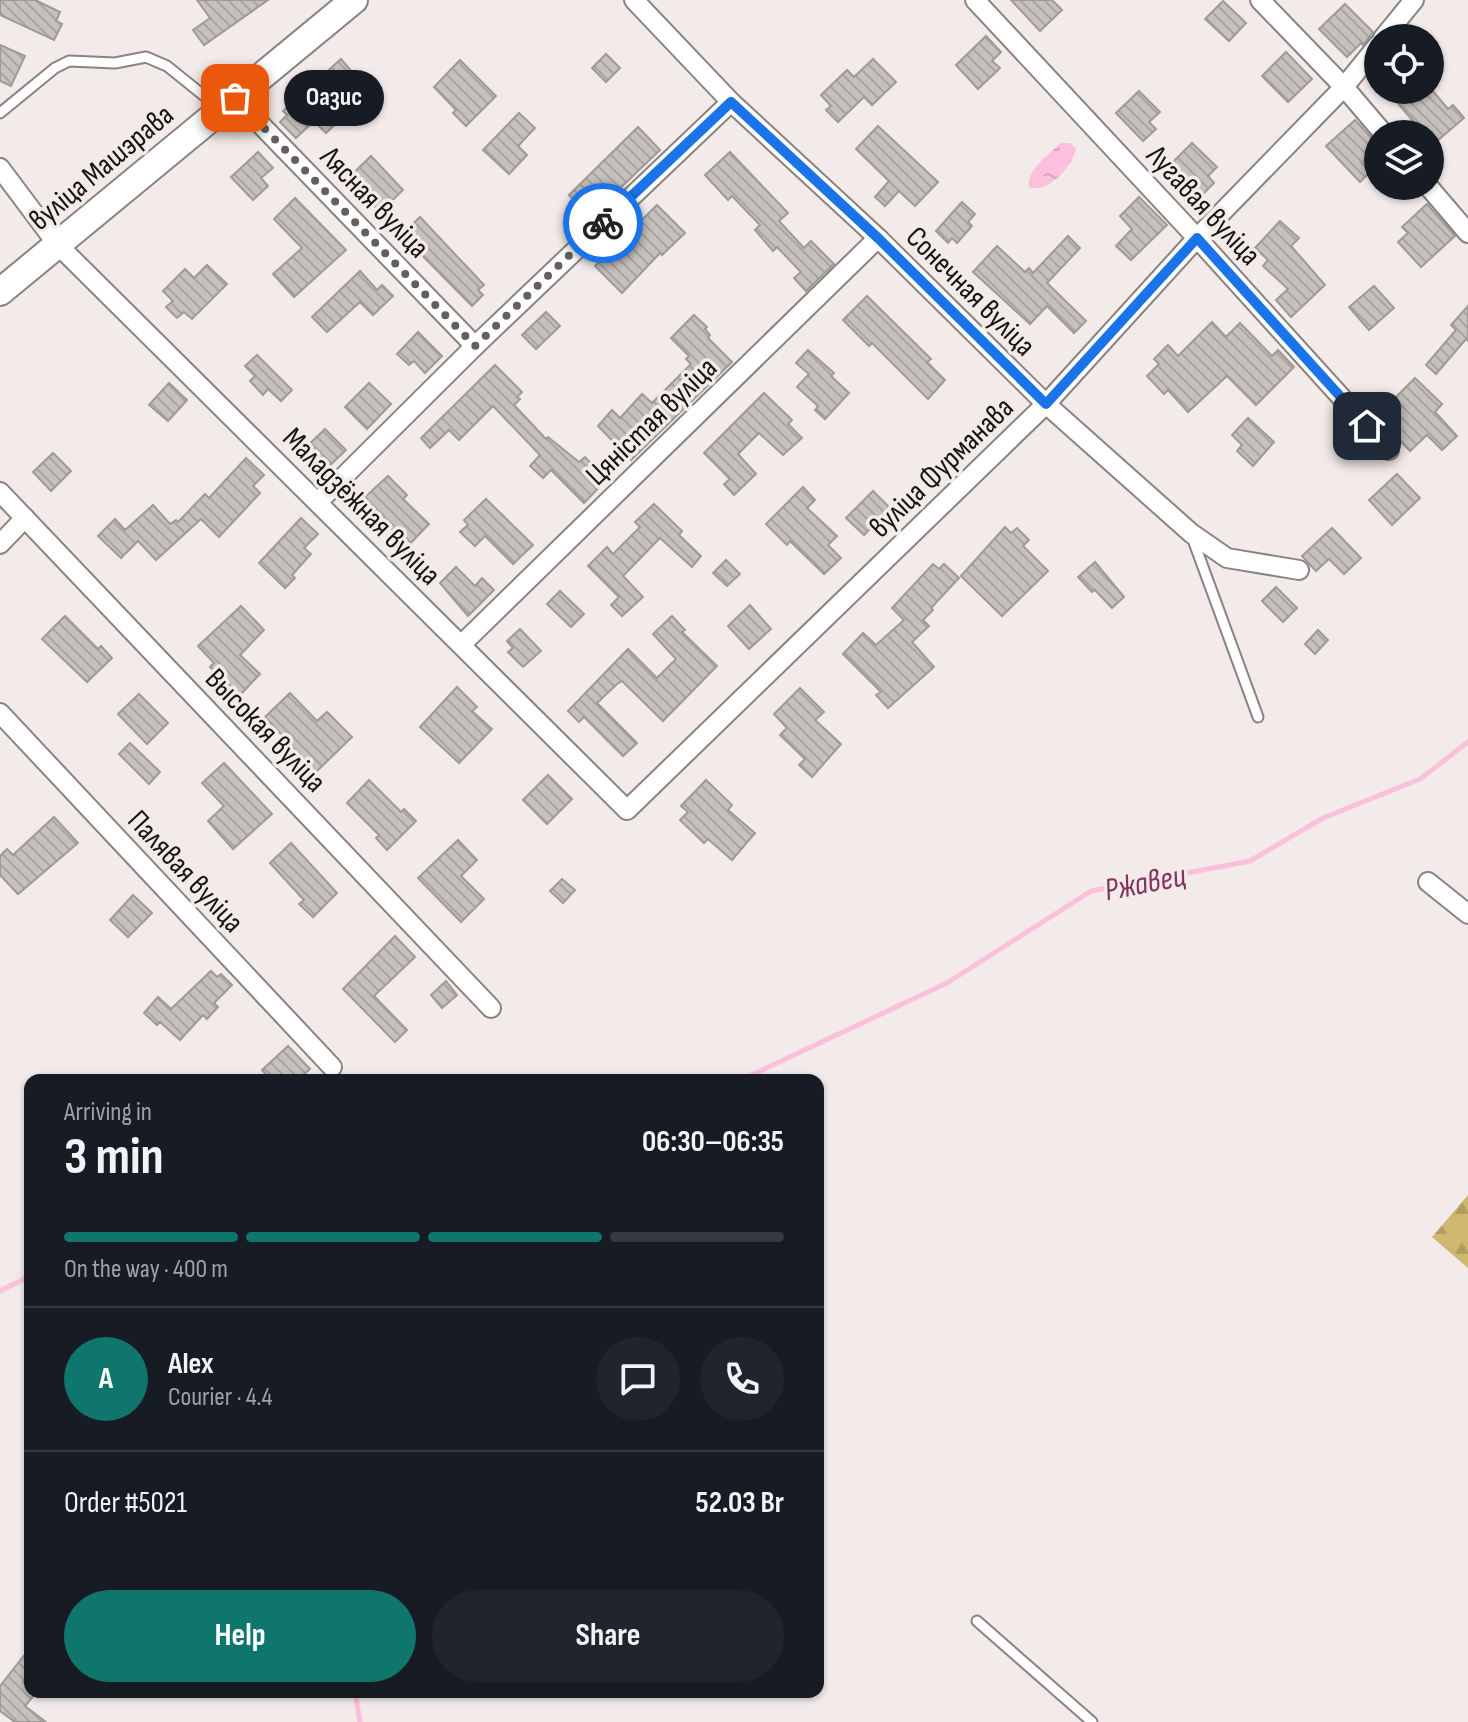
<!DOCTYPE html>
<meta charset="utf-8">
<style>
:root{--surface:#171b24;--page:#20242c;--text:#f1f3f6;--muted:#9ea1a6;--line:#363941;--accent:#0f766e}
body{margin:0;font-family:"Sofia Sans Condensed",sans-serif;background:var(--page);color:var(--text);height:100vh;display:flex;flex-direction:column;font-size:30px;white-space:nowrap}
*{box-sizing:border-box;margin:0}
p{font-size:26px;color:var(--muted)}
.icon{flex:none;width:44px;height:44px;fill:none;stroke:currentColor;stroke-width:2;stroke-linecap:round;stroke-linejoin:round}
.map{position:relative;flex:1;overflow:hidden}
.sheet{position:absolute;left:24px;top:1074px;width:800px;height:624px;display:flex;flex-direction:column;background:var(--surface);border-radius:16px;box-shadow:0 2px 6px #0004}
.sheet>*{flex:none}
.tools{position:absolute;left:1364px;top:24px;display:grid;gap:16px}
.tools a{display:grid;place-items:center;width:80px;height:80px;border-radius:50%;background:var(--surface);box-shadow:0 2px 6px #0004;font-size:40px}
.pin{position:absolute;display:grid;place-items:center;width:68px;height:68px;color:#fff;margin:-34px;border-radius:16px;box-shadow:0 4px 12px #0006}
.courier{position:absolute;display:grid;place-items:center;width:80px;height:80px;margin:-40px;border:6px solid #1a73e8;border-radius:50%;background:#fff;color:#222;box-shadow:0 2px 10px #0007}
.bubble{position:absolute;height:56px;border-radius:28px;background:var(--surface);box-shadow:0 2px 6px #0004;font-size:26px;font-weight:700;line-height:56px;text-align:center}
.summary em{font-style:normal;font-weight:700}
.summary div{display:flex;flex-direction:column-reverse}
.summary{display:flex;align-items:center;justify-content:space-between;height:136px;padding:0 40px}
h1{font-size:52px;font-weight:700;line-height:60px}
.bar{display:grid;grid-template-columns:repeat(4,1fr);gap:12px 8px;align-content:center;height:96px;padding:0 40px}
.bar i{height:10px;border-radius:6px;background:var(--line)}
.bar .current{background:var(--accent)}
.bar p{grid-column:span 4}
.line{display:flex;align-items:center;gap:20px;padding:0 40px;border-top:2px solid var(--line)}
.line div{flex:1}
.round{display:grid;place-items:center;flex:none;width:84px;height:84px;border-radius:42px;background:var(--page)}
.button{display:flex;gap:16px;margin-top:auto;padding:16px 40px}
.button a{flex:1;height:92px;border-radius:48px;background:var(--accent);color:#fff;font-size:32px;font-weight:700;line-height:92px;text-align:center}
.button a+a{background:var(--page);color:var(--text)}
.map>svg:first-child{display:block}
.forest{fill:url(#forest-firs)}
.water{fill:url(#water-ripples)}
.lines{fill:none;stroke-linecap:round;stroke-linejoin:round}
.stream{stroke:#fcc0dc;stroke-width:5}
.building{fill:url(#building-back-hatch);stroke:#9e9a95;stroke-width:2}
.service-casing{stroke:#8a8381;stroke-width:13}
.minor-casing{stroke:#8a8381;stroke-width:22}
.secondary-casing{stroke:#8a8381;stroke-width:30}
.service{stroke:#fff;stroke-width:9}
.minor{stroke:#fff;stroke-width:18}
.secondary{stroke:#fff;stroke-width:26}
.done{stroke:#635f5e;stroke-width:8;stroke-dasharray:0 14.4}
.route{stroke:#1a73e8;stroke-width:10}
.labels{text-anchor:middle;stroke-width:7;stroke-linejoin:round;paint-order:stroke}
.street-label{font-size:30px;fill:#161413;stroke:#f2ebe9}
.water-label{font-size:32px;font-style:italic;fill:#863260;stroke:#f2ebe9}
</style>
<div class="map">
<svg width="1468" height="1722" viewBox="0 0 1468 1722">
<defs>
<pattern id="forest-firs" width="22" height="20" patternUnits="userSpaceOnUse" patternTransform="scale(2)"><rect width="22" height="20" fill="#ceb86f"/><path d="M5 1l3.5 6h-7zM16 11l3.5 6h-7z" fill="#b09d5f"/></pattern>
<pattern id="water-ripples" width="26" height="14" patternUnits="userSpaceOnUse" patternTransform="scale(2)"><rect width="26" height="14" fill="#fcc0dc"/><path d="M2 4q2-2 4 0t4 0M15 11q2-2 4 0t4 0" fill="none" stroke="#d7a4bc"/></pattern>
<pattern id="building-back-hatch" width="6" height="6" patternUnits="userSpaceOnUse" patternTransform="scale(2)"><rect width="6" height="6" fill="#c6c1bd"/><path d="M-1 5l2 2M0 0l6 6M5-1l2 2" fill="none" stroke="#a9a5a2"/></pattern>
</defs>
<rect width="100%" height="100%" fill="#f2ebe9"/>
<polygon class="forest" points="1468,1195 1468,1268 1432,1237"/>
<path class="water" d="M1061 143H1070L1076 148C1074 165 1047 195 1029 187 1026 170 1049 154 1061 143Z"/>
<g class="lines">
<g class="stream">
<polyline points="741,1080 947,983 1091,891 1250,861 1323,818 1420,779 1468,742"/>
<polyline points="0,1291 30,1276"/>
<polyline points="355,1692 360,1722"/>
</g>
</g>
<g class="building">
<polygon points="0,0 35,0 60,12 56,21 62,24 54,40 0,15"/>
<polygon points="197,0 268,0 204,45 193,30 210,18"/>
<polygon points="1011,0 1052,0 1062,10 1040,31"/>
<polygon points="1223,1 1246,23 1229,41 1205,19"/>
<polygon points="1345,4 1373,32 1363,45 1361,43 1347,57 1319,29"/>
<polygon points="986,36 1001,52 992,61 1000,68 978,89 956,65"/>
<polygon points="0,45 25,56 11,86 0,81"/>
<polygon points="1286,52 1312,79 1288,102 1262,76"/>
<polygon points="606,54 620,68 606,82 592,68"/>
<polygon points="341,59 369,92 326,133 314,121 296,138 280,122 287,115 283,111"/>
<polygon points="873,59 896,82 872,105 864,97 838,122 826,110 831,106 821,95 847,70 854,77"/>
<polygon points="460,60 496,96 466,126 453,113 456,110 434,87"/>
<polygon points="1405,90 1432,90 1448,109 1453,105 1464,118 1430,147 1430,134 1424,134 1394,99"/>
<polygon points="1139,91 1160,112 1149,122 1156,129 1143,141 1116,113"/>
<polygon points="519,113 535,128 518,146 527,155 509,174 483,150"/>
<polygon points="1355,120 1378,145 1378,148 1362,163 1370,172 1360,182 1326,146"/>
<polygon points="878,126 938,182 915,206 899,191 885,206 875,197 889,181 856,149"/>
<polygon points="638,127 660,150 590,217 569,195"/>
<polygon points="1192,143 1217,167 1208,176 1214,183 1198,199 1166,169"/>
<polygon points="258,152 273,168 261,178 268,186 253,200 231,177"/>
<polygon points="730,152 788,213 779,221 804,248 811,241 834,264 806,291 794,278 801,272 777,247 773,251 755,230 760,225 732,196 728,200 705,175"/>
<polygon points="371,156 403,190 380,212 347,179"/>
<polygon points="1139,197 1167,225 1131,260 1116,246 1132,229 1120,216"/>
<polygon points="295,198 346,250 294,297 273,274 302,248 274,219"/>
<polygon points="962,202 975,214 968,222 972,226 957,243 952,238 948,243 936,231"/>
<polygon points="1427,204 1455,236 1421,267 1398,242 1408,233 1402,227"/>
<polygon points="657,205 685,233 662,255 660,253 622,293 595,266"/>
<polygon points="420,217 484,285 478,290 483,295 472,306 402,235"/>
<polygon points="1280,221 1299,238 1291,246 1325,285 1291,317 1276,300 1288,289 1263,266 1268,260 1255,248"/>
<polygon points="1068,236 1080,248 1047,283 1086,321 1074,333 1047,306 1030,324 973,272 997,246 1025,272 1029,268 1033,273"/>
<polygon points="207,265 227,284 192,319 184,312 177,318 166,307 173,301 163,291 185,269 194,278"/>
<polygon points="360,271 377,290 382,285 393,296 373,315 360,302 327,332 312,317"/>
<polygon points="1374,286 1394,308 1369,330 1349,307"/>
<polygon points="867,296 931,359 927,362 945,380 928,399 872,343 869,346 843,320"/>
<polygon points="1468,306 1468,341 1466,339 1436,374 1426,365 1456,330 1451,325"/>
<polygon points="546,312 560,326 536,349 522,335"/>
<polygon points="694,315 707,327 705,329 710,335 708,338 732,362 631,460 598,426 612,410 620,418 642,394 652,403 691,364 686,359 689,356 671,338"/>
<polygon points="1212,322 1226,337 1240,323 1272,356 1278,350 1294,367 1256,405 1227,376 1188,412 1168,390 1164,394 1147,376 1159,364 1154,359 1168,345 1178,356"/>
<polygon points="418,332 442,356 425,373 414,361 409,365 397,354"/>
<polygon points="808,350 834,373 831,376 849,393 825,419 815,410 818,406 797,387 809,374 796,363"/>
<polygon points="257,355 292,390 281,401 268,389 263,395 250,381 255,376 245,366"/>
<polygon points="495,365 522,392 517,397 520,399 514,405 546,439 548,437 579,462 585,457 607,479 584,503 551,470 543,478 530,466 540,455 493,406 459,440 449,430 430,448 421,438"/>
<polygon points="1415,378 1442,404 1435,412 1457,436 1442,450 1427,435 1410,451 1383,424 1402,406 1395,398"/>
<polygon points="169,383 187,400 168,421 149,405"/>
<polygon points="369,383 391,404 367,429 345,407"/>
<polygon points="764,393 792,420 788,424 802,438 783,455 759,433 738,454 756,474 734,495 724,484 730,479 704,453"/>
<polygon points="1248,418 1274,442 1253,466 1237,451 1242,445 1232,435"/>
<polygon points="325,429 346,450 323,472 302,451"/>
<polygon points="53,453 71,471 51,491 33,472"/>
<polygon points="246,458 264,475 253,486 260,493 219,537 201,519 156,560 138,541 121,558 98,536 115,519 125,530 153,505 170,524 176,520 178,522 205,494 209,498"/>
<polygon points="1397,474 1420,498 1392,525 1369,500"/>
<polygon points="388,476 407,495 403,499 429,524 403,551 389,538 395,532 363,499"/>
<polygon points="803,487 815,500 807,508 837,536 828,545 841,558 824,574 790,541 787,545 766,524"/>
<polygon points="873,491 890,508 864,535 846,518"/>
<polygon points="486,499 533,545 513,564 485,536 475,546 460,532 468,525 464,520"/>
<polygon points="654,504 682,531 679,535 701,556 692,567 660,538 623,576 643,597 622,616 611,605 619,597 588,566 607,547 613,554 640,527 635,522"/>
<polygon points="301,518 318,534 304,548 311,554 292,575 295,578 285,588 259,563"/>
<polygon points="1005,527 1011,533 1017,528 1029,540 1023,546 1048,571 1002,616 961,576"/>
<polygon points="1332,528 1361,558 1344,574 1329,559 1316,571 1302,556"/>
<polygon points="726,560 740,574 727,586 713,573"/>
<polygon points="1095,562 1124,597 1112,608 1095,590 1092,592 1078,577"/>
<polygon points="933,564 939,569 944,564 959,578 931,608 933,610 923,620 929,626 912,642 934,667 888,708 876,695 881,692 843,654 863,633 876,645 904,620 892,608"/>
<polygon points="456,567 475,586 482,578 494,590 468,616 440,583"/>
<polygon points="1276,587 1297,608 1283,622 1262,601"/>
<polygon points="560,591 584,614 571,627 547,604"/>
<polygon points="750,605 771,629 749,649 728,626"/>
<polygon points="241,606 264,630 240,655 260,674 240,695 210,667 214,663 198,646"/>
<polygon points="65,616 98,649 101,646 112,658 87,682 42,639"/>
<polygon points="672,616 685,630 682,632 717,666 663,721 622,681 617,684 597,703 637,743 623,756 584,717 579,722 568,711 628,649 657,678 676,659 653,634"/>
<polygon points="520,629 541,651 523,667 508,652 513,648 507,641"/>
<polygon points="1318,630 1328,640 1315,654 1305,644"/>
<polygon points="457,687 477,707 472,711 492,729 459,763 420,727"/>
<polygon points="800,688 824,712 815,720 841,744 812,777 799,765 805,759 780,735 787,728 774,714"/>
<polygon points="290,693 317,721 327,712 352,737 316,772 265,717"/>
<polygon points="139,694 168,723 147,744 118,714"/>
<polygon points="130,743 160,772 149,784 119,754"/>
<polygon points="224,763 272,814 233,849 208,821 224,806 202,783"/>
<polygon points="548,775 572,799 547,824 523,800"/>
<polygon points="369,780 401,812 404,809 416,821 387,850 376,838 379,835 347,803"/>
<polygon points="706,780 732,805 728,810 755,833 732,860 708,839 704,843 680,820 688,812 681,806"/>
<polygon points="54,817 78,843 18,894 0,875 0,856 7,849 13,855"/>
<polygon points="458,840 477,860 461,876 484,899 461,922 418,878"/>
<polygon points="291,843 337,893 313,917 299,904 304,900 270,863"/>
<polygon points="562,879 575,890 563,903 550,891"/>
<polygon points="133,895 152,913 128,937 110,920"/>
<polygon points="395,936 415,957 374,996 407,1030 395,1042 343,989"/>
<polygon points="211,971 217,977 221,974 232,985 214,1003 218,1007 207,1019 203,1015 180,1040 160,1022 157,1025 144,1013 158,997 171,1009"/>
<polygon points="446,981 457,995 442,1008 431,995"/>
<polygon points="288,1046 310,1069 298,1080 271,1080 262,1070"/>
<polygon points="30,1648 30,1673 23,1682 30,1688 30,1692 36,1693 25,1706 46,1722 15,1722 0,1711 0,1686"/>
</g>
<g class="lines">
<defs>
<g id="service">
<polyline points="0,113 55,68 69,61 115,63 146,57 167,66 218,107"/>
<polyline points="1192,537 1258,717"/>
<polyline points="977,1621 1092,1722"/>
</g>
<g id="minor">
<polyline points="634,0 731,102 878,238 1046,404 1191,533 1227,558 1299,570"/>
<polyline points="975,0 1197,238 1389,450"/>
<polyline points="1260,0 1344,87 1384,134"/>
<polyline points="1383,38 1414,0"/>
<polyline points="235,98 475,346"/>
<polyline points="0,168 57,244 627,810 1046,404 1197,238 1344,87 1378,45"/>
<polyline points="1428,186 1468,233"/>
<polyline points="0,492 491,1008"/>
<polyline points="318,502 475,346 731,102"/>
<polyline points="0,544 25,518"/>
<polyline points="462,644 878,238"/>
<polyline points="0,713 332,1067"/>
<polyline points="1428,882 1468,914"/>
</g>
<polyline id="secondary" points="0,292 354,0"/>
</defs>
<use href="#service" class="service-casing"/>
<use href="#minor" class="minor-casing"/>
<use href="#secondary" class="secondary-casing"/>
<use href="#service" class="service"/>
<use href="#minor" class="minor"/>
<use href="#secondary" class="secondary"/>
</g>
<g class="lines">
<polyline class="done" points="235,98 475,346 603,223"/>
<polyline class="route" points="603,223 731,102 878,238 1046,404 1197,238 1367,426"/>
</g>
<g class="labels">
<g class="street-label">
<text transform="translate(101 167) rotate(-40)" y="10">вуліца Машэрава</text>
<text transform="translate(375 202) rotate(46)" y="10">Лясная вуліца</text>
<text transform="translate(1204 205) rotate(47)" y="10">Лугавая вуліца</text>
<text transform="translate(971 291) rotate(45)" y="10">Сонечная вуліца</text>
<text transform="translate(651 421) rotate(-44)" y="10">Цяністая вуліца</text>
<text transform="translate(941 467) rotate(-44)" y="10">вуліца Фурманава</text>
<text transform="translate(362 506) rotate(45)" y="10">Маладзёжная вуліца</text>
<text transform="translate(266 730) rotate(46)" y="10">Высокая вуліца</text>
<text transform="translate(186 871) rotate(47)" y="10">Палявая вуліца</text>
</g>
<g class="water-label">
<text transform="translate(1145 882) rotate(-11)" y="11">Ржавец</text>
</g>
</g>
</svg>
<div class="tools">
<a><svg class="icon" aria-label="locate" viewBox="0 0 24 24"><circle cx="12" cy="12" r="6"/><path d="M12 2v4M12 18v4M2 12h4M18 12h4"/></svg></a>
<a><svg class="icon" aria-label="layers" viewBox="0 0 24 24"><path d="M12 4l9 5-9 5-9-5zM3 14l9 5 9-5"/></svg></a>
</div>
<div class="pin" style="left:235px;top:98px;background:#ea580c"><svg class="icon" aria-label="bag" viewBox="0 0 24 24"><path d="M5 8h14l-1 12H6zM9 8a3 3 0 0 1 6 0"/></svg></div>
<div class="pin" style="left:1367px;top:426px;background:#1f2937"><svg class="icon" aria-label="home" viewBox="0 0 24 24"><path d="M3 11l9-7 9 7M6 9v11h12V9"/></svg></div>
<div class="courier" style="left:603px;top:223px"><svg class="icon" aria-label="bike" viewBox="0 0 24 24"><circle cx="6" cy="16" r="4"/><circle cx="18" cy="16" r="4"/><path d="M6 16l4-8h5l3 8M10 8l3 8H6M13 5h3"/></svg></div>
<div class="bubble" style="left:284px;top:70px;width:100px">Оазис</div>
<section class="sheet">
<div class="summary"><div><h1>3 min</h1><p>Arriving in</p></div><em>06:30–06:35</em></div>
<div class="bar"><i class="current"></i><i class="current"></i><i class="current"></i><i></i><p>On the way · 400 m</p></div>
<div class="line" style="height:144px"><b class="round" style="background:var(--accent);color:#fff">A</b><div><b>Alex</b><p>Courier · 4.4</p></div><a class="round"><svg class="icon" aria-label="chat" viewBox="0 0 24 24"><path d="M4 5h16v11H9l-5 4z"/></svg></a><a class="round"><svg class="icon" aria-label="phone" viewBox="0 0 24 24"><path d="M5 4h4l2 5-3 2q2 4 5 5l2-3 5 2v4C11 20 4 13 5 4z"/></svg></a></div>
<div class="line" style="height:104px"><div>Order #5021</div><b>52.03 Br</b></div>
<div class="button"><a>Help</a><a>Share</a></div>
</section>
</div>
